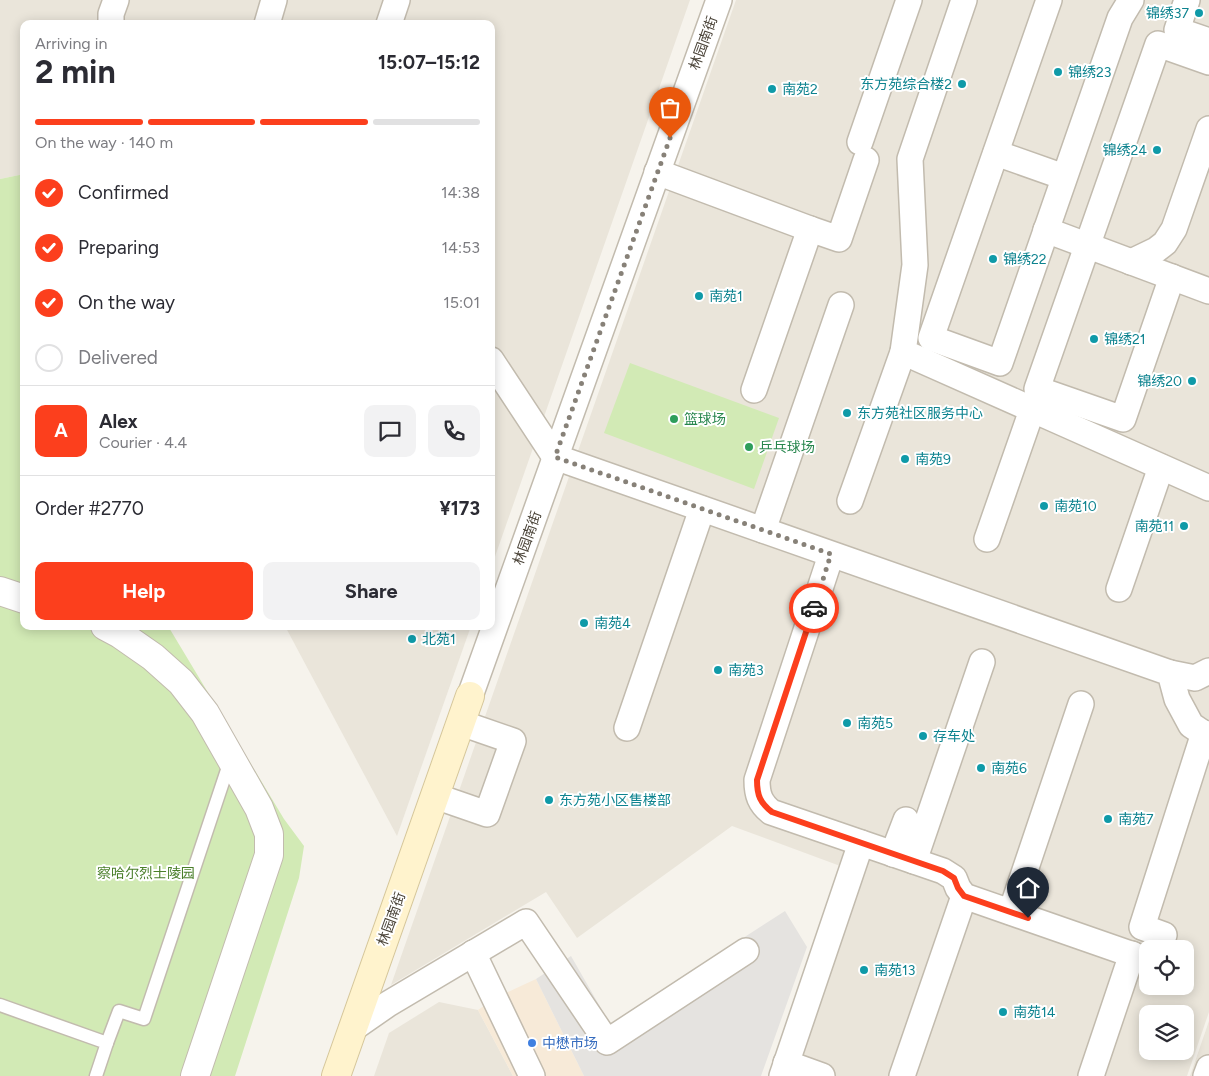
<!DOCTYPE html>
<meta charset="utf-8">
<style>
:root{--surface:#fff;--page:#f2f2f3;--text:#2b2b33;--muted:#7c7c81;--line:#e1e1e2;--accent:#fc3f1d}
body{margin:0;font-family:Figtree,"Noto Sans SC",sans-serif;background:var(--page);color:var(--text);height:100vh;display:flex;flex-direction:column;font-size:19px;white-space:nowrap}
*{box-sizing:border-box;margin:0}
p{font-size:16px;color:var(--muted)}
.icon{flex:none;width:28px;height:28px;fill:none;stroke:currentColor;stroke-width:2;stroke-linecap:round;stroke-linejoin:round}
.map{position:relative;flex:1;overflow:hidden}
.details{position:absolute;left:20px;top:20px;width:475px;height:610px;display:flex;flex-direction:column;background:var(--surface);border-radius:10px;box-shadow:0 2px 12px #0003}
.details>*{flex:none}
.buttons{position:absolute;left:1139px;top:940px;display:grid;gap:10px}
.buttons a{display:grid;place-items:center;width:55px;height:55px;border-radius:10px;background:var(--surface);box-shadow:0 2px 12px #0003;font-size:25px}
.pin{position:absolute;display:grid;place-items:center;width:42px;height:42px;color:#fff;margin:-51px -21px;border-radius:50% 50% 50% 0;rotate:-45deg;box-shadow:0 0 5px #0007}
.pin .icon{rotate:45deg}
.courier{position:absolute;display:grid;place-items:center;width:50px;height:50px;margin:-25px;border:4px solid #fc3f1d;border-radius:50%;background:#fff;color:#222;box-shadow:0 1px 6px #0007}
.headline em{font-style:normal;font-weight:700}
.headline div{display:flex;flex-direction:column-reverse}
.headline{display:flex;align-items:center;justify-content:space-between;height:85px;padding:0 15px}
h1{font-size:32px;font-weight:700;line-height:38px}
.bar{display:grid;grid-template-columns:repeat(4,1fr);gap:8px 5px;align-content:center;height:60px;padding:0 15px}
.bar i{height:6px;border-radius:4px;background:var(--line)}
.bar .current{background:var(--accent)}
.bar p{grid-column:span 4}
.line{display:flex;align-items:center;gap:12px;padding:0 15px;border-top:1px solid var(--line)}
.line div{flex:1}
.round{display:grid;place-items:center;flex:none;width:52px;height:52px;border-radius:10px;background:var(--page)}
ol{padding:0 15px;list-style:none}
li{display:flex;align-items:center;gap:15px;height:55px}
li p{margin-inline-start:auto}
li .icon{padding:5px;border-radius:50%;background:var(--accent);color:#fff;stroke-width:4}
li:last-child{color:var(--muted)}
li i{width:28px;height:28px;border:2px solid var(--line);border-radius:50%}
.action{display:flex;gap:10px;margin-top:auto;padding:10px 15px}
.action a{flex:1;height:58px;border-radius:10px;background:var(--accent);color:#fff;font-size:20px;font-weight:700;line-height:58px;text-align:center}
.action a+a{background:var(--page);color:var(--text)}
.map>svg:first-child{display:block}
.residential{fill:#eae5da;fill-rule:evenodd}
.commercial{fill:#f7ead8}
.green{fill:#d2eab5}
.parking{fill:#e5e3e0}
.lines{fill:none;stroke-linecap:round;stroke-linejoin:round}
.service-casing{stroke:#c2bbae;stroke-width:15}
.minor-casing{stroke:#c2bbae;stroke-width:28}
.tertiary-casing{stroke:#c2bbae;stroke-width:30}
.secondary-casing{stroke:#d6c79b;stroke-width:30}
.service{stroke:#fff;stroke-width:12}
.minor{stroke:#fff;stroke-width:25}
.tertiary{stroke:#fff;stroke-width:28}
.secondary{stroke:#fff3cd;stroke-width:28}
.done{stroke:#878178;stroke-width:5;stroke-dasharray:0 9}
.route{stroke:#fc3f1d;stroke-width:6}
.culture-dot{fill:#0f9aa8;stroke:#fff;stroke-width:2}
.leisure-dot{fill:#2e9e5b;stroke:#fff;stroke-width:2}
.shop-dot{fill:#3f7fe0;stroke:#fff;stroke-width:2}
.labels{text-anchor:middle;stroke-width:4;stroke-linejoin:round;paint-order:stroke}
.culture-label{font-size:14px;fill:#0d838f;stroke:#fff;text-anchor:start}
.street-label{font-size:14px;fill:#4b4439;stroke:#fff}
.leisure-label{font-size:14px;fill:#27864d;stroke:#fff;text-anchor:start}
.park-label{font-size:14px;fill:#4a7f2a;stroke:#fff}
.shop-label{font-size:14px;fill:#366cbe;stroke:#fff;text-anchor:start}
</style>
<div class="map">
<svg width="1209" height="1076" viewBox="0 0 1209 1076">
<rect width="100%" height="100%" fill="#f6f3ec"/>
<g class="residential">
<polygon points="0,0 690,0 491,568 491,24 24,24 24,174 0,179"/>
<path d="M736 0H1209V1012L1187 1076H770L843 867 732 826 577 938 546 892 391 985ZM1148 949H1185V986H1148ZM1148 1014H1185V1051H1148Z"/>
<polygon points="285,626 471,626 397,836"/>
<polygon points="439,1002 478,1010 513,1076 374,1076 389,1033"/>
<polygon points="1209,1021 1209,1076 1190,1076"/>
</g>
<polygon class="commercial" points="536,979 584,1076 513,1076 478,1010 495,998"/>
<g class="green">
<polygon points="24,174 24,626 168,626 284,819 304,846 299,878 235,1076 0,1076 0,179"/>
<polygon points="630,363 779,418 754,489 604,433"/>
</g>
<polygon class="parking" points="785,911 807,947 761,1076 584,1076 536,979 571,956 610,1024"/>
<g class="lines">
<defs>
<g id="service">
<polyline points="0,1005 107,1043 96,1076"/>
<polyline points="107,1043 119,1011 144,1019 230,761"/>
</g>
<g id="minor">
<polyline points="964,0 910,159 915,265 903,352 1209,488"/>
<polyline points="1049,0 931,338 1000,363 1120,18 1131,0"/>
<polyline points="1187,0 1177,30 1209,41"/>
<polyline points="111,24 111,14 116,0"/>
<polyline points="267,24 274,0"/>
<polyline points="389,24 397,0"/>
<polyline points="860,142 909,0"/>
<polyline points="996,153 1064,177"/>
<polyline points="657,172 810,229 754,390"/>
<polyline points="810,229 839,239 866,160"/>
<polyline points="1046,230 1209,291"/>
<polyline points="1131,262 1156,250 1165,243 1174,229 1209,129"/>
<polyline points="1172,277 1123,419 1037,389 1158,44 1209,62"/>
<polyline points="491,360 555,457 1170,673 1177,699 1191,725 1209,737"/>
<polyline points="850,501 903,352"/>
<polyline points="763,530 841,305"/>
<polyline points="987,539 1032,410"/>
<path d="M831 555 757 780C757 795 760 803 771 812L943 871 954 878 958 888 964 896 1142 958"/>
<polyline points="1119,589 1161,467"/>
<polyline points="1170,673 1195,678 1209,671"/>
<polyline points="470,696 719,0"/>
<polyline points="627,728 702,509"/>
<polyline points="435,796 487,814 513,741 461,723"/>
<polyline points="893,854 906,820"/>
<polyline points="914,861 982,662"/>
<polyline points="1011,912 1081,704"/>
<polyline points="1164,935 1142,927 1204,733"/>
<polyline points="473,953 532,1076"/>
<polyline points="352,1029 388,1004 526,922 607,1042 746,951"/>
<polyline points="786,1063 822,1076"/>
<polyline points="782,1076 861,843"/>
<polyline points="902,1076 964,896"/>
<polyline points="1091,1076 1132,954"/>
<polyline points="1206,1076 1209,1068"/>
</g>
<g id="tertiary">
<polyline points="0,591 24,599"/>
<polyline points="105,626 120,634 153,657 181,682 205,713 259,808 269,834 269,855 195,1076"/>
</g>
<polyline id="secondary" points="336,1076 470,696"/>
</defs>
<use href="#service" class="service-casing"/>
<use href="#minor" class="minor-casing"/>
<use href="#tertiary" class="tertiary-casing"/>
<use href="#secondary" class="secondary-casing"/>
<use href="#service" class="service"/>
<use href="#minor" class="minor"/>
<use href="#tertiary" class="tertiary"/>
<use href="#secondary" class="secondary"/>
</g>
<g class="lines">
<polyline class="done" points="670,138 555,457 831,554 814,608"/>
<path class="route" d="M814 608 757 780C757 795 760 803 772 812L943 871 954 878 958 888 964 896 1028 918"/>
</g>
<g class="culture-dot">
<circle cx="1199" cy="13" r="5"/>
<circle cx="1058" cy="72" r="5"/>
<circle cx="962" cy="84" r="5"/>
<circle cx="772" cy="89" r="5"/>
<circle cx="1157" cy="150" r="5"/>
<circle cx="993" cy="259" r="5"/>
<circle cx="699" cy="296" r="5"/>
<circle cx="1094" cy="339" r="5"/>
<circle cx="1192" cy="381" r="5"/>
<circle cx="847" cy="413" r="5"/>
<circle cx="905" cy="459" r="5"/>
<circle cx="1044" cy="506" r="5"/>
<circle cx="1184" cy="526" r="5"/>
<circle cx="584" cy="623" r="5"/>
<circle cx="412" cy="639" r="5"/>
<circle cx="718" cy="670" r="5"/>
<circle cx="847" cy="723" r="5"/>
<circle cx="923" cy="736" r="5"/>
<circle cx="981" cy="768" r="5"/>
<circle cx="549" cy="800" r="5"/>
<circle cx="1108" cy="819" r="5"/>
<circle cx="864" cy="970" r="5"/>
<circle cx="1003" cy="1012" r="5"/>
</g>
<g class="leisure-dot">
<circle cx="674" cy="419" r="5"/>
<circle cx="749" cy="447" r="5"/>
</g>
<circle class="shop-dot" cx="532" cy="1043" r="5"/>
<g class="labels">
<g class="culture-label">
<text x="1189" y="18" text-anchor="end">锦绣37</text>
<text x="1068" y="77">锦绣23</text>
<text x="952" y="89" text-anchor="end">东方苑综合楼2</text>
<text x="782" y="94">南苑2</text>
<text x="1147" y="155" text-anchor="end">锦绣24</text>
<text x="1003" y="264">锦绣22</text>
<text x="709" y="301">南苑1</text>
<text x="1104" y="344">锦绣21</text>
<text x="1182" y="386" text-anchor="end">锦绣20</text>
<text x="857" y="418">东方苑社区服务中心</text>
<text x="915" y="464">南苑9</text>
<text x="1054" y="511">南苑10</text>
<text x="1174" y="531" text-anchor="end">南苑11</text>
<text x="594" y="628">南苑4</text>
<text x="422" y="644">北苑1</text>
<text x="728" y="675">南苑3</text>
<text x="857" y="728">南苑5</text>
<text x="933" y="741">存车处</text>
<text x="991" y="773">南苑6</text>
<text x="559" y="805">东方苑小区售楼部</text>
<text x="1118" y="824">南苑7</text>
<text x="874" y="975">南苑13</text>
<text x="1013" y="1017">南苑14</text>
</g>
<g class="street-label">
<text transform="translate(703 43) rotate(-70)" y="5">林园南街</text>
<text transform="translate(527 538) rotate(-70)" y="5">林园南街</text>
<text transform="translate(391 919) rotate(-70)" y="5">林园南街</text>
</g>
<g class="leisure-label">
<text x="684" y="424">篮球场</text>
<text x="759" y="452">乒乓球场</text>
</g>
<g class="park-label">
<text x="146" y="878">察哈尔烈士陵园</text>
</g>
<g class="shop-label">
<text x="542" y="1048">中懋市场</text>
</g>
</g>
</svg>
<div class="buttons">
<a><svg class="icon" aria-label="locate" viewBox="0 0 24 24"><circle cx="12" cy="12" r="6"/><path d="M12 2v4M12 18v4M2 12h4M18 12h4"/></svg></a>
<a><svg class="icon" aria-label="layers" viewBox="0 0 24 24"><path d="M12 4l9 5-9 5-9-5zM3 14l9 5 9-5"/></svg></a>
</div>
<div class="pin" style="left:670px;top:138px;background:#ea580c"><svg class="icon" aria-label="bag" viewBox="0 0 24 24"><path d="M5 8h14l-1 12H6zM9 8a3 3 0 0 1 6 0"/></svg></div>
<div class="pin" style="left:1028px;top:918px;background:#1f2937"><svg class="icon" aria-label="home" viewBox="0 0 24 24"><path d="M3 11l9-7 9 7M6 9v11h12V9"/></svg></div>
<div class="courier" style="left:814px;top:608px"><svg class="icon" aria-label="car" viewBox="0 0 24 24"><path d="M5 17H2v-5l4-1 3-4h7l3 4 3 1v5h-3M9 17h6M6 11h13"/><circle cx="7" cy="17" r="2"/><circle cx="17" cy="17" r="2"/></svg></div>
<section class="details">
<div class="headline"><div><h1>2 min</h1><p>Arriving in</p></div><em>15:07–15:12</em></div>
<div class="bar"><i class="current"></i><i class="current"></i><i class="current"></i><i></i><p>On the way · 140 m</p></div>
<ol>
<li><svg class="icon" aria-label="check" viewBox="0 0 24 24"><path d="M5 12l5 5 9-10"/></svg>Confirmed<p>14:38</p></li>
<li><svg class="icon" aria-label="check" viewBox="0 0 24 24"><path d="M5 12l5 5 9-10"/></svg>Preparing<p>14:53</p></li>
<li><svg class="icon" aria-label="check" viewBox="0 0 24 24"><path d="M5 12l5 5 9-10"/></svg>On the way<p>15:01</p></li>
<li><i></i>Delivered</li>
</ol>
<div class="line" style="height:90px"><b class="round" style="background:var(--accent);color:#fff">A</b><div><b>Alex</b><p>Courier · 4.4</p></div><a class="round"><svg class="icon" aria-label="chat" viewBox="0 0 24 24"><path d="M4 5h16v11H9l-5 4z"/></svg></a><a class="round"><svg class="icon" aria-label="phone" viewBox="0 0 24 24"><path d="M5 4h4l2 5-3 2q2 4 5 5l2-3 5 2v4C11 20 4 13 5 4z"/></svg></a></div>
<div class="line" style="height:65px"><div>Order #2770</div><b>¥173</b></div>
<div class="action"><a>Help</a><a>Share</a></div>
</section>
</div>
